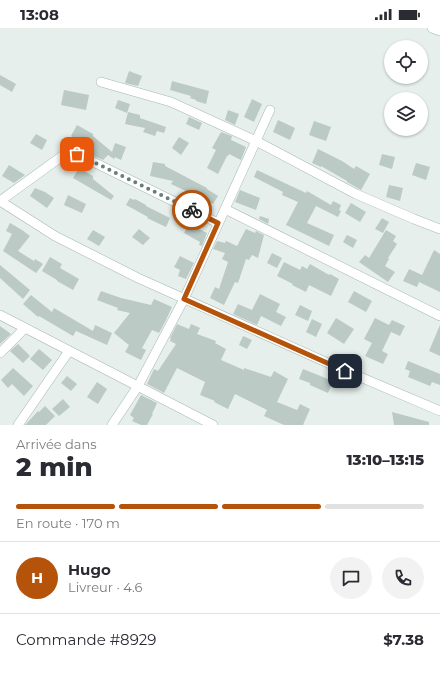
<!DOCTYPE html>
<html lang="fr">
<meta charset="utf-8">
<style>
:root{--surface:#fff;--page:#f2f2f3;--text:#2b2b33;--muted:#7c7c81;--line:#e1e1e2;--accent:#b45309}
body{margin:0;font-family:Montserrat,sans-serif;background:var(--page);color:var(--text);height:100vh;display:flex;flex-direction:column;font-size:15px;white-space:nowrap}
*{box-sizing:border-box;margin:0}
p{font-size:13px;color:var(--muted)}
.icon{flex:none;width:22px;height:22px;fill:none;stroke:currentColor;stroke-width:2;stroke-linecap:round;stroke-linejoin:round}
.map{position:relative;height:397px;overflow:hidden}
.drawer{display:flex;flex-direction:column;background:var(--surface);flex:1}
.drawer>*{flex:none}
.controls{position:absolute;left:384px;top:12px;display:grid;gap:8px}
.controls a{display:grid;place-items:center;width:44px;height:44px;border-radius:50%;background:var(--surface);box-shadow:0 1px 3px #0004;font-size:20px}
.pin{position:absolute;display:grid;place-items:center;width:34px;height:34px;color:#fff;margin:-17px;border-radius:8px;box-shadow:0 2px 6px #0006}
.courier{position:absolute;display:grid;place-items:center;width:40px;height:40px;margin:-20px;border:3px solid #b45309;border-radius:50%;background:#fff;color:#222;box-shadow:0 1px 5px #0007}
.summary em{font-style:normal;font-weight:800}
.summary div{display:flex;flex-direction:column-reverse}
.summary{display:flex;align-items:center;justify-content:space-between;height:68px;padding:0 16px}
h1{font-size:26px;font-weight:800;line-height:30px}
.bar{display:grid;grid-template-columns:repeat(4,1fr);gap:6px 4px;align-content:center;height:48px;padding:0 16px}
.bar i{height:5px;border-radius:3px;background:var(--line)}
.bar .on{background:var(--accent)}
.bar p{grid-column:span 4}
.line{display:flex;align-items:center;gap:10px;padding:0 16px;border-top:1px solid var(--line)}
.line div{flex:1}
.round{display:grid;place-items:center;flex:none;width:42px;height:42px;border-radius:21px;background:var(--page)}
.status{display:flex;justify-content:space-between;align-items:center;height:28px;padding:0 20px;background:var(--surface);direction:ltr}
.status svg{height:11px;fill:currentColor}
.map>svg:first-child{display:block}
.building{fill:#bbcac4}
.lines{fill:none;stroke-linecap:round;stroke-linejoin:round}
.street-casing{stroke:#a8b8b2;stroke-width:10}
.street{stroke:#fff;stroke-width:9}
.done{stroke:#687f78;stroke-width:4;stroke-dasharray:0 7.2}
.route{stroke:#b45309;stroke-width:5}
</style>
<div class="status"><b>13:08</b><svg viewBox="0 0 49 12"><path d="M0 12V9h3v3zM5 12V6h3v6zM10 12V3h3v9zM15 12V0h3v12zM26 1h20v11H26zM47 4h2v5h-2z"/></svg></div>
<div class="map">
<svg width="440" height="397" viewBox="0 0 440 397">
<rect width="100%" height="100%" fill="#e6efeb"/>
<g class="building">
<polygon points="129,43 142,48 138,58 125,55"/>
<polygon points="0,47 16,56 12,64 0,57"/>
<polygon points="172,53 209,63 206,76 196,73 196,72 190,70 191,68 170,62"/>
<polygon points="64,62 89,67 86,82 61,77"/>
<polygon points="252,71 262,76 254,94 244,89"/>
<polygon points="118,72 130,76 127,85 115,80"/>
<polygon points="228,82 239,86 235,97 225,92"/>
<polygon points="128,84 140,87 140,90 166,99 164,105 157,103 155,108 143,104 145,100 125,96"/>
<polygon points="189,89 202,95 199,102 186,96"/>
<polygon points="278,92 295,100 290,112 273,104"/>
<polygon points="314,93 331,99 326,113 309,107"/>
<polygon points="77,97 93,106 93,108 112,124 115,115 126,119 121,132 115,129 114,131 108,127 103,132 90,126 94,120 71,108"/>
<polygon points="221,104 232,108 231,112 246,119 241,132 229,126 228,128 227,128 218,146 207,140 216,122 212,120"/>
<polygon points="36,106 47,112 42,122 30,115"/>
<polygon points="179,109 189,115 181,127 172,120"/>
<polygon points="318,121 342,133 354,141 356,138 370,146 361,162 347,154 347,153 321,138 321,139 312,135"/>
<polygon points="382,126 395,129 392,141 379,137"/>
<polygon points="153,134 165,136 165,138 207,160 207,161 218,168 213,176 188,163 188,164 171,156 173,153 150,148"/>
<polygon points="416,135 430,139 426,152 412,147"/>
<polygon points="9,137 25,147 14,155 2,148"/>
<polygon points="79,140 93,148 93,151 114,168 111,172 73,150"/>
<polygon points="257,142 306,165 307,163 331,177 333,173 341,177 339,182 341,183 338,189 316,178 307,195 334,207 329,218 286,197 298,174 282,167 283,164 254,149"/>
<polygon points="389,157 403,160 400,173 386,169"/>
<polygon points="35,160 45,164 54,170 47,180 30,168"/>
<polygon points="240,162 260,170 256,182 235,174"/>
<polygon points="68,167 86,176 82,185 64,177"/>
<polygon points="130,170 134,172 135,171 146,177 146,178 170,190 166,199 147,190 148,189 126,177"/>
<polygon points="351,175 366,184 360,194 345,185"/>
<polygon points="260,188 269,191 268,196 259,191"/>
<polygon points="382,190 389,194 383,205 375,201"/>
<polygon points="10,195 22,202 30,208 18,223 34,233 35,231 43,236 36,245 3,223 12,206 6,203"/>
<polygon points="189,196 207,205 202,218 199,217 200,214 184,205"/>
<polygon points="139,201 150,210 143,217 132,209"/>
<polygon points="246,201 255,205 256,203 264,207 258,230 252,227 249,232 246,231 238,255 235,254 224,277 210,270 215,259 219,261 228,234 222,231 225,225 213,221 217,213 225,215 226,213 237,218"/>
<polygon points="93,202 105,209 99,218 87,211"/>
<polygon points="386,202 396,208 393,213 397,216 388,230 389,231 385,238 395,244 388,254 359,234 365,227 369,230"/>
<polygon points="347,207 357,212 353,220 343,214"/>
<polygon points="434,222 440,226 440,264 419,254 417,259 403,253 409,241 422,247"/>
<polygon points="272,225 282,230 277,240 267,235"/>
<polygon points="180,228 194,235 186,251 178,248 180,242 174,239"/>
<polygon points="50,229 62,236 60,240 79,251 73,262 57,253 57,252 42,243"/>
<polygon points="284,234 300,242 302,238 307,241 310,236 329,247 330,246 339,251 331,268 309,257 306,264 292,257 293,256 277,248"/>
<polygon points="0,237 30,262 23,271 0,250"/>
<polygon points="101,263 121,270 151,277 154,271 172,279 166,292 159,305 152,302 142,320 146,322 141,332 125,324 129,317 114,305 130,285 117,282 118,280 97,272"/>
<polygon points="354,263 372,273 366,284 348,274"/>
<polygon points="260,266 280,276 276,284 286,289 281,298 261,288 257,297 233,286 238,276 252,282"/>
<polygon points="31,267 52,284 54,280 93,303 95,297 112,305 107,317 76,303 73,308 39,288 38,289 23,276"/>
<polygon points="300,277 312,283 308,293 295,287"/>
<polygon points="336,290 354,301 344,316 327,305"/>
<polygon points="375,290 389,297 392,292 405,298 400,308 391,304 382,323 388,326 383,336 365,328 372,315 364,311"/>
<polygon points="312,291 322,296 316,309 306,304"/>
<polygon points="177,296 189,301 191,296 200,300 197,306 216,313 215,315 226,321 221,332 244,342 244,340 271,349 274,343 288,351 277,374 297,382 300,376 310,381 303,397 284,397 264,388 267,382 235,366 228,381 214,374 215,373 200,367 205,354 177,340 164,365 147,356 154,341 158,343 176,316 170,313 171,311 170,310"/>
<polygon points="440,297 440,328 429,323"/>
<polygon points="0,298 11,306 0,316"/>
<polygon points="243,308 252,312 247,321 239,317"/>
<polygon points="18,316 30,328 23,335 10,323"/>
<polygon points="39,321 52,332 43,342 30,331"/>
<polygon points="408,333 440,346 440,357 432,354 430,358 408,349 410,343 405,341"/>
<polygon points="13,340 33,358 24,368 12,356 8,360 1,352"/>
<polygon points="303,341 333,353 328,365 310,357 310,355 299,351"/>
<polygon points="67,348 77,356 71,363 61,355"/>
<polygon points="97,354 107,361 98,376 87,369"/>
<polygon points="141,367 157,375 152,386 153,386 147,397 141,397 132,393 134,390 130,387"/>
<polygon points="63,371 70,379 59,388 52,381"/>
<polygon points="45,378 55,388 46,397 25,397 38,383 39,384"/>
<polygon points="392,384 429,394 429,397 394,397"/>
</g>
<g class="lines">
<defs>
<g id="street">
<polyline points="432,0 440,3"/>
<polyline points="101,54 171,74 256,113 356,166 414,191 440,201"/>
<polyline points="0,173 55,208 138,250 339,340 440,383"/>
<polyline points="0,173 65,126 71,124 77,126 218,195"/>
<polyline points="225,181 440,288"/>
<polyline points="0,287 213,397"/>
<polyline points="0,325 25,300"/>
<polyline points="18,397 69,323"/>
<polyline points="112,397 138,358 184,271 270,82"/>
</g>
</defs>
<use href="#street" class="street-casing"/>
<use href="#street" class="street"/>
</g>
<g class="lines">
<polyline class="done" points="77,126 192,182"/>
<polyline class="route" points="192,182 218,195 184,271 345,343"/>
</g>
</svg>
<div class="controls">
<a><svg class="icon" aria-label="locate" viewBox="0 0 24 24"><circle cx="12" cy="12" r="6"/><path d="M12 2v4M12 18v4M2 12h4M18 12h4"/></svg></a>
<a><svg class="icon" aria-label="layers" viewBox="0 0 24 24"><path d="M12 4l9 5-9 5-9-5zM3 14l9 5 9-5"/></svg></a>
</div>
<div class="pin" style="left:77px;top:126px;background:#ea580c"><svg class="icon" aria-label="bag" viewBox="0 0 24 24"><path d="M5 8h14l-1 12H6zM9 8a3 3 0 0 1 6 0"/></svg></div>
<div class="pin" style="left:345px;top:343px;background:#1f2937"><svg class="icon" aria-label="home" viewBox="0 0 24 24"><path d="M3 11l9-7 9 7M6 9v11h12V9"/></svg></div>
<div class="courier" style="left:192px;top:182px"><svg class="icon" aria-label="bike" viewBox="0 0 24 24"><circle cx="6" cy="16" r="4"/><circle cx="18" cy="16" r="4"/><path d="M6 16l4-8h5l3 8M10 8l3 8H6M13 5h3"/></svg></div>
</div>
<section class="drawer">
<div class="summary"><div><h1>2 min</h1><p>Arrivée dans</p></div><em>13:10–13:15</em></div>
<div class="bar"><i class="on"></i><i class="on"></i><i class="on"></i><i></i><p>En route · 170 m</p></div>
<div class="line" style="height:72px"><b class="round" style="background:var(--accent);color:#fff">H</b><div><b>Hugo</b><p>Livreur · 4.6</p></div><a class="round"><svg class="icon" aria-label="chat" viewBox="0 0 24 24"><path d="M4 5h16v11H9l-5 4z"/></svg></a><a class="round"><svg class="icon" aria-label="phone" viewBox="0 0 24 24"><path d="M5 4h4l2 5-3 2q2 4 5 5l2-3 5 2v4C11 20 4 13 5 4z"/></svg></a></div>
<div class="line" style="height:52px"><div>Commande #8929</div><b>$7.38</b></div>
</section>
